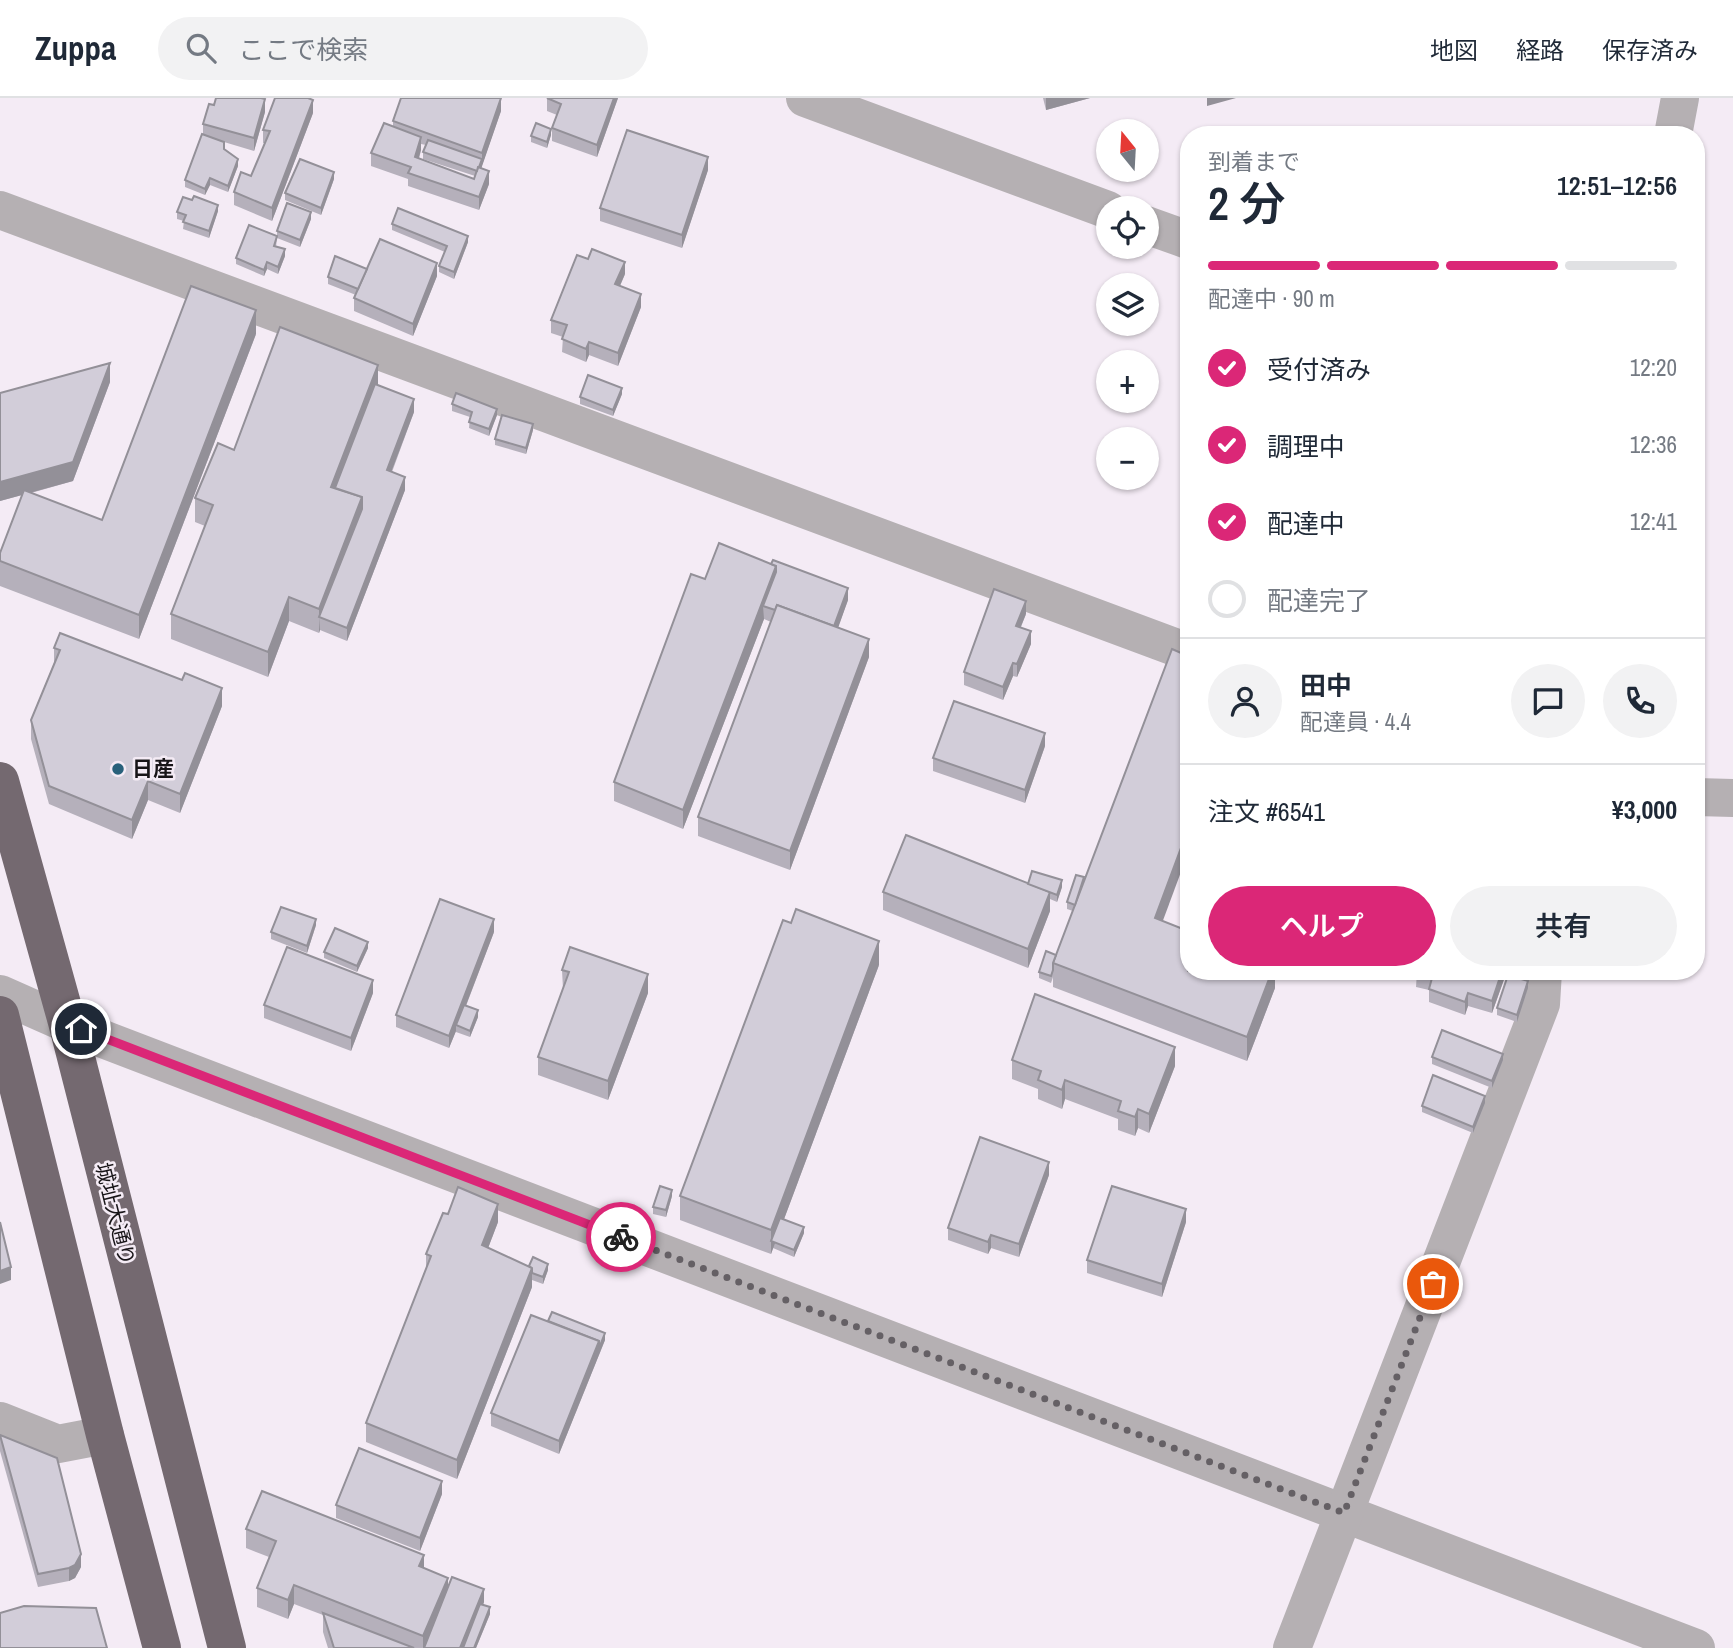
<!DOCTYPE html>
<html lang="ja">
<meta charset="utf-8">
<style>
:root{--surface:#fff;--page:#f2f2f3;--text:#1f2937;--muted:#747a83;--line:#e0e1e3;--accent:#db2777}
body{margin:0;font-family:"Archivo Narrow","Noto Sans JP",sans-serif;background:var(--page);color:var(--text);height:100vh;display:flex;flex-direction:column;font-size:26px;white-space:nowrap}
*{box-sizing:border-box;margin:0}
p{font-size:23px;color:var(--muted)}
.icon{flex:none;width:38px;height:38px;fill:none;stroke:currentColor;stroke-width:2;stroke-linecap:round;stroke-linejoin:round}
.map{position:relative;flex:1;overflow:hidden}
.panel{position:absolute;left:1180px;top:28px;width:525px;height:854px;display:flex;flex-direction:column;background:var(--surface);border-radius:28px;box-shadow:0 2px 5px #0004}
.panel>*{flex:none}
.needle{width:46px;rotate:342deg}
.tools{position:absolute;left:1096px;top:21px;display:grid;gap:14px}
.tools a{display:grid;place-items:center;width:63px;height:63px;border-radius:50%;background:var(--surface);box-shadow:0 2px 5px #0004;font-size:35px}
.pin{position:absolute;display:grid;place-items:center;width:60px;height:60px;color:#fff;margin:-30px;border:4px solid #fff;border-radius:50%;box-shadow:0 2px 7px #0007}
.courier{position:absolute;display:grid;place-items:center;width:70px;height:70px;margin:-35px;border:5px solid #db2777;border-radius:50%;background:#fff;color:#222;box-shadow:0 2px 9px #0007}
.headline em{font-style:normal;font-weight:600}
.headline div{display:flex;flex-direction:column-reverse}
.headline{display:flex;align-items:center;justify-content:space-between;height:119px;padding:0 28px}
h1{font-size:46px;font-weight:600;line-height:52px}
.bar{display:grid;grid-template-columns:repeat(4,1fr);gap:10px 7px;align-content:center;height:84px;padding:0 28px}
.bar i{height:9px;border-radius:5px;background:var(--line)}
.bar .selected{background:var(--accent)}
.bar p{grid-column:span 4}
.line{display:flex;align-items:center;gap:18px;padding:0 28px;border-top:2px solid var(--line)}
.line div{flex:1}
.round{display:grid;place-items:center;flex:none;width:74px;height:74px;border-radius:37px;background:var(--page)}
ol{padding:0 28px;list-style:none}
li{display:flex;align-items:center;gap:21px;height:77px}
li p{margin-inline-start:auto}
li .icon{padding:7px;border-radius:50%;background:var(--accent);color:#fff;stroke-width:4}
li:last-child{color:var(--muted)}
li i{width:38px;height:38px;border:4px solid var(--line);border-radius:50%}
.button{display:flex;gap:14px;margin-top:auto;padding:14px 28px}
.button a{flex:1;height:80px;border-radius:42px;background:var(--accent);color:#fff;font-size:28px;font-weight:600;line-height:80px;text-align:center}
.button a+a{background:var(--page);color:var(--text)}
header{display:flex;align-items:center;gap:42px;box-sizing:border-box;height:98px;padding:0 35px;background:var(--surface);border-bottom:2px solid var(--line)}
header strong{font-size:33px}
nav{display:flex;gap:38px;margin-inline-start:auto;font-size:24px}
.search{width:490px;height:63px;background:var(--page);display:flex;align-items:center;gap:18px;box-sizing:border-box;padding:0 24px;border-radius:38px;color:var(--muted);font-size:26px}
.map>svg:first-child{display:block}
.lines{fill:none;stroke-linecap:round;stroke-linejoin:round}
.minor{stroke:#b5b0b3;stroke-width:38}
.highway{stroke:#746970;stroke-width:38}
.wall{fill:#b5b0bb;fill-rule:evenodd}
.shaded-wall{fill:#939098}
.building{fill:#d2cdd9;stroke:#939098;stroke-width:2}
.done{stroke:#656065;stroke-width:7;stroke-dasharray:0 12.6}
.route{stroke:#db2777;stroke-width:9}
.poi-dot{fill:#29617b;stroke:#f4ebf5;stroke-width:2.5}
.labels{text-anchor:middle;stroke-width:5;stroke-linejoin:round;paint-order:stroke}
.poi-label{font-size:21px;font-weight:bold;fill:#181518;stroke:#f4ebf5;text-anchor:start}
.street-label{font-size:21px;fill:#181518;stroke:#f4ebf5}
</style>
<header>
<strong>Zuppa</strong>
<div class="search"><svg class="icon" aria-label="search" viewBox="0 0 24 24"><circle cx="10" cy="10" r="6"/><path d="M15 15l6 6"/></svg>ここで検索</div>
<nav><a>地図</a><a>経路</a><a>保存済み</a></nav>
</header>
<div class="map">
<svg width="1733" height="1550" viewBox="0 0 1733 1550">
<rect width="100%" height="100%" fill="#f4ebf5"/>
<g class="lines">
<g class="minor">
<polyline points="805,0 1108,112"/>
<polyline points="1673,37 1680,0"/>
<polyline points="0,112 1188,554"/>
<polyline points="1146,127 1188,142"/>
<polyline points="1696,699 1733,700"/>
<polyline points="0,896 95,938 1696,1550"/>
<polyline points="0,1323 58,1346 105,1337"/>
<polyline points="1292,1550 1541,906 1543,873"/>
</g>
<g class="highway">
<polyline points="0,683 67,924 227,1550"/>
<polyline points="0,917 105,1337 162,1550"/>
</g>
</g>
<g class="wall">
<polygon points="547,0 618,0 597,59 552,43 552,30 557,17 547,13"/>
<polygon points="1043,0 1090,0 1046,12"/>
<path d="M501 13 481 70 489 86 479 112 408 88V81L371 68V55L393 29V23ZM421 46 426 47 423 54V61L475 78 474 81 419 61 421 52Z"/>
<polygon points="265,14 254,53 224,44 224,51 238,68 228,94 210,87 205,97 185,89 185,82 203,36 203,26"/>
<polygon points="313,15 272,123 234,107 234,94 251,78 265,45 263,45 263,32"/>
<polygon points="551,37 547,50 531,44 531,38"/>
<polygon points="708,72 682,150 600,123 600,110"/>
<polygon points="334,81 321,117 285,102 285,95"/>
<polygon points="218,113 209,140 183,131 184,123 177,121 177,114"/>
<polygon points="311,121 300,149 277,140 276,149 285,158 278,176 267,171 264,178 236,166 236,160 277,138 277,133"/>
<polygon points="392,126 468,144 454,181 439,174 439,168 445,154 392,132"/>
<polygon points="367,171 437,178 413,238 354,213 354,200 356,197 328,186 328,179"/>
<polygon points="625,176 620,188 641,209 618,268 589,257 586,264 562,254 563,239 551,235 551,222"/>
<polygon points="256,236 139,541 0,488 0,455 22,397 0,403 0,295 110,284 73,383 31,395 102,422"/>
<polygon points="378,287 414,314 392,374 405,392 347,543 320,532 319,535 289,523 268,579 171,541 171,516 205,428 195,424 195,400"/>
<polygon points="622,296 613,318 580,306 580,299"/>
<polygon points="452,306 497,317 489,338 469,330 470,319 452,313"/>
<polygon points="533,332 526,356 495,347 495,341"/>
<polygon points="705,481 848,502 838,529 869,559 790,772 698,738 698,719 771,524 764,521 683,731 614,703 614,684"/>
<polygon points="1026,516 1021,529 1031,546 1017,579 1013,578 1003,602 964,587 964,574"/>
<polygon points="54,550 222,608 180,715 148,702 132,741 49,706 31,641 31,622 54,565"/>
<polygon points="1045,648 1025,705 933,673 933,660"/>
<polygon points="1084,785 1163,823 1275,873 1275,890 1247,963 1053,889 1053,879 1051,885 1039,880 1039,874 1056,857 1073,813 1067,811 1067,804"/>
<polygon points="1028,786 1062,789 1057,804 1050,801 1050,813 1028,870 883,812 883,794"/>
<polygon points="316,827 307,855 271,841 271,834"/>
<polygon points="494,834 466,908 478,919 470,939 456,934 456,933 449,950 396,929 396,917"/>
<polygon points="368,850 357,874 324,860 324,854"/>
<polygon points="879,867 784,1121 804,1135 794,1159 773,1150 771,1156 680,1122 680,1098"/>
<polygon points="562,872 648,895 608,1002 538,977 538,959 563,891"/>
<polygon points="1417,873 1507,873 1492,915 1468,908 1465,917 1429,904 1429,892 1416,889"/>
<polygon points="1528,890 1517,924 1497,917 1497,910"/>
<polygon points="373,895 351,953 264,920 264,907"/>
<polygon points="1432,959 1503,962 1492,990 1432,966"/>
<polygon points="1012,962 1175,968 1149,1035 1138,1030 1135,1038 1118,1032 1118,1021 1065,1001 1062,1011 1038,1001 1038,991 1012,981"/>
<polygon points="1485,1005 1473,1035 1422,1014 1422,1008"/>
<polygon points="1049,1077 1019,1159 991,1150 988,1156 948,1142 948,1130"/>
<polygon points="672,1098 666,1119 653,1116 653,1109"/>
<polygon points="498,1124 488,1150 529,1169 548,1172 543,1186 532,1182 532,1189 457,1381 366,1344 366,1325 426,1170 426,1156"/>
<polygon points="1186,1124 1162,1199 1087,1175 1087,1162"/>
<polygon points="548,1223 605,1242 559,1356 491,1328 491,1315"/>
<polygon points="0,1337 81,1469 75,1480 69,1483 38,1489 0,1353"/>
<polygon points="442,1396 420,1453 336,1420 336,1407"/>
<polygon points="246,1431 424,1470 448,1490 484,1504 483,1507 490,1516 476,1550 328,1550 323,1534 323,1517 294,1506 288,1521 257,1509 257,1490 269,1459 246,1450"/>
</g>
<g class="shaded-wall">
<polygon points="501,0 501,13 478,80 478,73 482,61 482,55"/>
<polygon points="614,0 618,0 597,59 597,47"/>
<polygon points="1046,0 1090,0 1046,12"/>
<polygon points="1207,0 1236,0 1207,8"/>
<polygon points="265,1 265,14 254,53 254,40"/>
<polygon points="313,2 313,15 272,123 272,110"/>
<polygon points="551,31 551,37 547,50 547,44"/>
<polygon points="421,39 421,52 415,72 415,59"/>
<polygon points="708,59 708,72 682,150 682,137"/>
<polygon points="238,61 238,68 228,94 228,88"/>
<polygon points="489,73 489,86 479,112 479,99"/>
<polygon points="334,74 334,81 321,117 321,110"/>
<polygon points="210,80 210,87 205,97 205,91"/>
<polygon points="218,107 218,113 209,140 209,133"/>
<polygon points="311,114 311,121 300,149 300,142"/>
<polygon points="468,138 468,144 454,181 454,174"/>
<polygon points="285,151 285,158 278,176 278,169"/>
<polygon points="267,164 267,171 264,178 264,172"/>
<polygon points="625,164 625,176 615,199 615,186"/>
<polygon points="437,165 437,178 413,238 413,226"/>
<polygon points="641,196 641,209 618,268 618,255"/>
<polygon points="256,212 256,236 139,541 139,517"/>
<polygon points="589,244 589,257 586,264 586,251"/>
<polygon points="110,265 110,284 73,383 0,403 0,384"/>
<polygon points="378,267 378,291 336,402 331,389"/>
<polygon points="622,290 622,296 613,318 613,312"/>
<polygon points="414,301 414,314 387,385 387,372"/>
<polygon points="497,311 497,317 489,338 489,331"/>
<polygon points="533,326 533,332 526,356 526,350"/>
<polygon points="405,379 405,392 347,543 347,530"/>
<polygon points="362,399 362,424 319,519 320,532 319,535 319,511"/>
<polygon points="776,468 776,487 763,508 764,521 683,731 683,712"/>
<polygon points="848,490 848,502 832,547 832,534"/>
<polygon points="289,499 289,523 268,579 268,554"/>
<polygon points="1026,503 1026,516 1016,540 1016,528"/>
<polygon points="1031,533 1031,546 1017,579 1017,566"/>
<polygon points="869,541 869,559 790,772 790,753"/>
<polygon points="1013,565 1013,578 1003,602 1003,589"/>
<polygon points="222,590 222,608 180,715 180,696"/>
<polygon points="1045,635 1045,648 1025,705 1025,692"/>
<polygon points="148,683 148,702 132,741 132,722"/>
<polygon points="1188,731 1188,755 1155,844 1155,820"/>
<polygon points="1062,782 1062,789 1057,804 1057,797"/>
<polygon points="1050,794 1050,813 1028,870 1028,851"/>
<polygon points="316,821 316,827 307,855 307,848"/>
<polygon points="494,821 494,834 458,928 456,927 456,933 449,950 449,938"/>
<polygon points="879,843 879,867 771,1156 771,1132"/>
<polygon points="368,844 368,850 357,874 357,868"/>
<polygon points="1272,873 1275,873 1275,890 1247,963 1247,939"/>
<polygon points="1502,873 1507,873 1492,915 1492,903"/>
<polygon points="648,876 648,895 608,1002 608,983"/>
<polygon points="373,882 373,895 351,953 351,940"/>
<polygon points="1528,883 1528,890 1517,924 1517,917"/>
<polygon points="1468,895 1468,908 1465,917 1465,904"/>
<polygon points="478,912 478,919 470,939 470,933"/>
<polygon points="1175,949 1175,968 1149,1035 1149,1016"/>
<polygon points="1503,956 1503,962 1492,990 1492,983"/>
<polygon points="1065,982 1065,1001 1062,1011 1062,992"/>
<polygon points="1485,998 1485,1005 1473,1035 1473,1029"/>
<polygon points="1138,1011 1138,1030 1135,1038 1135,1019"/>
<polygon points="1049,1064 1049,1077 1019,1159 1019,1146"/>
<polygon points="672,1092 672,1098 666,1119 666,1112"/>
<polygon points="498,1106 498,1124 482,1166 482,1147"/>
<polygon points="1186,1111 1186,1124 1162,1199 1162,1186"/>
<polygon points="804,1129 804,1135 794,1159 794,1152"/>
<polygon points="991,1137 991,1150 988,1156 988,1144"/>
<polygon points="548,1166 548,1172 543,1186 543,1179"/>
<polygon points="11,1169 11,1182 0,1186 0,1173"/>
<polygon points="532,1170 532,1189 457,1381 457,1362"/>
<polygon points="605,1235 605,1242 559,1356 559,1343 599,1243"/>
<polygon points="442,1383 442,1396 420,1453 420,1440"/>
<polygon points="81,1456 81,1469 75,1480 69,1483 69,1470"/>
<polygon points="424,1457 424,1476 419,1468"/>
<polygon points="448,1480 448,1499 426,1550 423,1550 423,1538"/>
<polygon points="294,1487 294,1506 288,1521 288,1502"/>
<polygon points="484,1491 484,1504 466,1550 460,1550"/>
<polygon points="490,1509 490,1516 476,1550 474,1550"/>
</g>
<g class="building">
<polygon points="216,0 261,0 265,1 254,40 203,26 209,6 214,7"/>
<polygon points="275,0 308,0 313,2 272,110 234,94 241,74 251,78 270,33 263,32"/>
<polygon points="401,0 501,0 482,55 393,23"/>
<polygon points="547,0 614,0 597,47 552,30 561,6"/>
<polygon points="384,25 421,39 415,59 474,81 478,69 489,73 479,99 408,75 411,69 371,55"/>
<polygon points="536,25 551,31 547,44 531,38"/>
<polygon points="627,32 708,59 682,137 600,110"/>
<polygon points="202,36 224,44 224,51 238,61 228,88 210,80 205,91 185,82"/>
<polygon points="428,42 482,61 479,69 478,69 477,73 423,54"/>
<polygon points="300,61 334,74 321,110 285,95"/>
<polygon points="194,98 218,107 209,133 183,124 186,117 177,114 183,99 192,102"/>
<polygon points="287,105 311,114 300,142 277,133"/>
<polygon points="398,110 468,138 454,174 439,168 447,148 392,126"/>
<polygon points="249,127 277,138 274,148 285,151 278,169 267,164 264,172 236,160"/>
<polygon points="380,141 437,165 413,226 354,200"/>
<polygon points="592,151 625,164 615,186 641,196 618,255 589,244 586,251 562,241 567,227 551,222 577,157 588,161"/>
<polygon points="335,158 367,171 358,191 328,179"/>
<polygon points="191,188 256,212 139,517 0,463 0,455 24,392 102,422"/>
<polygon points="280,229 378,267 331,389 362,399 319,511 289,499 268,554 171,516 213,407 195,400 218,345 234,352"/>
<polygon points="110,265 73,364 0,384 0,295"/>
<polygon points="588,277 622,290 613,312 580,299"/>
<polygon points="375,286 414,301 387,372 405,379 347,530 319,519 362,411 362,399 335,390"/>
<polygon points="456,295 497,311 489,331 469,324 472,314 452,306"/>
<polygon points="502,317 533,326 526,350 495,341"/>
<polygon points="719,445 776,468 683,712 614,684 691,476 705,481"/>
<polygon points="773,462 848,490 834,528 777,507 775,512 763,508 776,474 776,468 771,466"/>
<polygon points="994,491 1026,503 1016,528 1031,533 1017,566 1013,565 1003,589 964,574"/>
<polygon points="777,507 869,541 790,753 698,719"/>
<polygon points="60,535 182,582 185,575 222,590 180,696 148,683 132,722 49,688 31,622 60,552 54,550"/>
<polygon points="1172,551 1188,558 1188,731 1155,820 1188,833 1188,873 1272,873 1247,939 1053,865"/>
<polygon points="954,603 1045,635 1025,692 933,660"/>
<polygon points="906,737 1050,794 1028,851 883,794"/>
<polygon points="1032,773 1062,782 1057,797 1028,786"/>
<polygon points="1076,777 1084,779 1075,807 1067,804"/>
<polygon points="440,801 494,821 449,938 396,917"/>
<polygon points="281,809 316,821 307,848 271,834"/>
<polygon points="796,811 879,843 771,1132 680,1098 783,822 791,825"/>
<polygon points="335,830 368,844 357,868 324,854"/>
<polygon points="287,849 373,882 351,940 264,907"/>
<polygon points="570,849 648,876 608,983 538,959 569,874 562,872"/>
<polygon points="1046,853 1056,857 1053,865 1053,872 1051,878 1039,874"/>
<polygon points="1417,873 1502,873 1492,903 1468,895 1465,904 1429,891 1432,880 1416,876"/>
<polygon points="1508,877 1528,883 1517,917 1497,910"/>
<polygon points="1035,896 1175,949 1149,1016 1138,1011 1135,1019 1118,1013 1121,1003 1065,982 1062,992 1038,982 1041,973 1012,962"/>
<polygon points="464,907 478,912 470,933 456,927"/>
<polygon points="1442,932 1503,956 1492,983 1432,959"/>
<polygon points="1433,977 1485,998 1473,1029 1422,1008"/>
<polygon points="980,1039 1049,1064 1019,1146 991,1137 988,1144 948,1130"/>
<polygon points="660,1088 672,1092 666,1112 653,1109"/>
<polygon points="1112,1088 1186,1111 1162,1186 1087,1162"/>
<polygon points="458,1089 498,1106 482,1147 532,1170 457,1362 366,1325 431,1158 426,1156 443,1115 448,1116"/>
<polygon points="780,1120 804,1129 794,1152 771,1143"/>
<polygon points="0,1124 11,1169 0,1173"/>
<polygon points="533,1159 548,1166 543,1179 532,1175 532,1170 529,1168"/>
<polygon points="552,1214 605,1235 599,1250 599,1243 548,1223"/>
<polygon points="531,1217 599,1243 559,1343 491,1315"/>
<polygon points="0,1337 57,1360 81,1456 75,1467 69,1470 38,1476"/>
<polygon points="359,1350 442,1383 420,1440 336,1407"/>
<polygon points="262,1393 424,1457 419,1468 448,1480 423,1538 294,1487 288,1502 257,1490 276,1443 246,1431"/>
<polygon points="452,1479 484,1491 460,1550 424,1550"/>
<polygon points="480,1506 490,1509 474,1550 463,1550"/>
<polygon points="24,1508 96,1510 107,1550 0,1550 0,1515"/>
<polygon points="323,1515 414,1550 334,1550"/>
</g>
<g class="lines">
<polyline class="done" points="621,1139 1344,1415 1433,1186"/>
<polyline class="route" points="81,931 621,1139"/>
</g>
<circle class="poi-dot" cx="118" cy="671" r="7"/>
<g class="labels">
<g class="poi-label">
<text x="132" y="678">日産</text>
</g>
<g class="street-label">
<text transform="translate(115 1116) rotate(76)" y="7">城址大通り</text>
</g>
</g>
</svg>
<div class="tools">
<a><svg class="needle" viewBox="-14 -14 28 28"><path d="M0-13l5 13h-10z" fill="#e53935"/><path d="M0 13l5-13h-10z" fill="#747a83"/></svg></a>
<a><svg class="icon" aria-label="locate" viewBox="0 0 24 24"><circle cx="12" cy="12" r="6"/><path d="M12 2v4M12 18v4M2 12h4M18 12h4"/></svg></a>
<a><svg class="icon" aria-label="layers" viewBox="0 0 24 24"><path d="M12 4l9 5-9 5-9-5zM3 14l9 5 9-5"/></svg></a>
<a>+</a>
<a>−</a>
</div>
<div class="pin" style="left:1433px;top:1186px;background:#ea580c"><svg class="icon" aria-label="bag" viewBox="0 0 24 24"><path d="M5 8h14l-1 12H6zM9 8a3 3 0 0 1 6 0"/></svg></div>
<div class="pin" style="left:81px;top:931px;background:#1f2937"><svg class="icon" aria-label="home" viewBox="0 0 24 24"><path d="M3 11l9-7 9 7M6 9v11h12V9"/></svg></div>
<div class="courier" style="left:621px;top:1139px"><svg class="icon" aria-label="bike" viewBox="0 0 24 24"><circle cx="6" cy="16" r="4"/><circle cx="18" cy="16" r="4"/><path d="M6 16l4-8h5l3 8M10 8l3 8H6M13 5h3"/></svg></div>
<section class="panel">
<div class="headline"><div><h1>2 分</h1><p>到着まで</p></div><em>12:51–12:56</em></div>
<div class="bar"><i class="selected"></i><i class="selected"></i><i class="selected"></i><i></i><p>配達中 · 90 m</p></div>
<ol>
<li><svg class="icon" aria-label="check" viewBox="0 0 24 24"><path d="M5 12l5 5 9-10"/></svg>受付済み<p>12:20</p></li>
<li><svg class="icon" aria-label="check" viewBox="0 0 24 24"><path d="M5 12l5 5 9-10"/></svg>調理中<p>12:36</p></li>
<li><svg class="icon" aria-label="check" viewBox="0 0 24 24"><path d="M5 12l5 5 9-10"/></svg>配達中<p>12:41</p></li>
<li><i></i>配達完了</li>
</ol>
<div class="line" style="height:126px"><a class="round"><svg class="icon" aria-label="person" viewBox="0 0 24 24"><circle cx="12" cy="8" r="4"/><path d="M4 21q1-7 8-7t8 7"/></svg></a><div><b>田中</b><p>配達員 · 4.4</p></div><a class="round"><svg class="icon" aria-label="chat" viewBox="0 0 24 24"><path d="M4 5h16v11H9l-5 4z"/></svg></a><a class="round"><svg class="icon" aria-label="phone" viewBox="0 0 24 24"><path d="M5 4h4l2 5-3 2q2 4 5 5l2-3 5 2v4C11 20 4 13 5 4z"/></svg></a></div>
<div class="line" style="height:91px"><div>注文 #6541</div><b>¥3,000</b></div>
<div class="button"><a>ヘルプ</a><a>共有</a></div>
</section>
</div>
